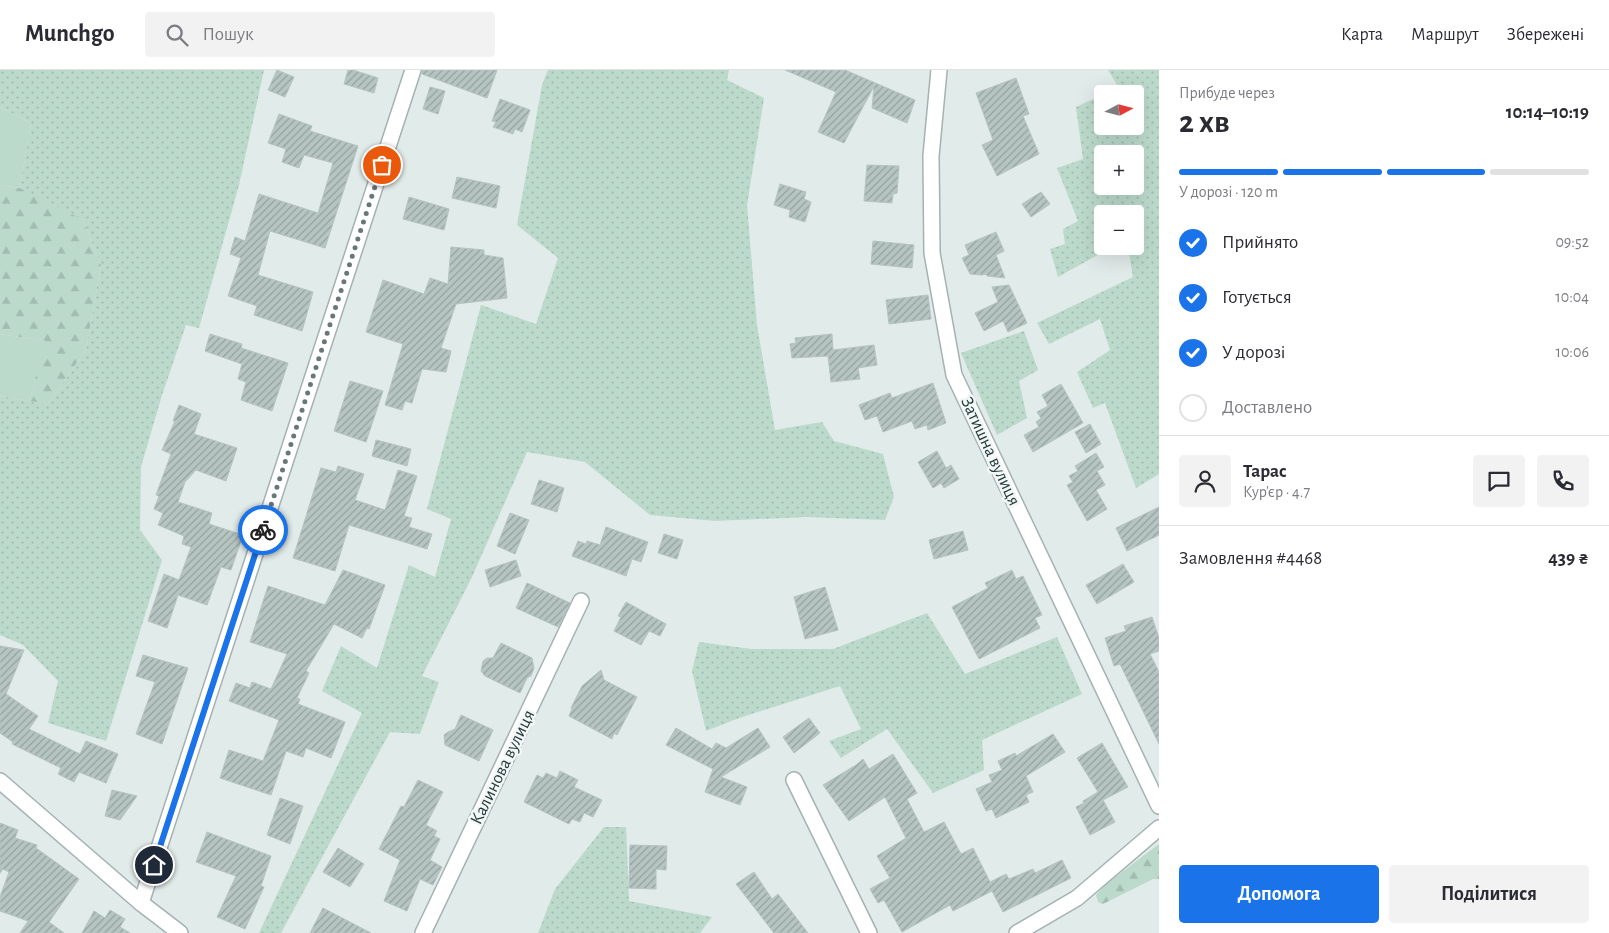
<!DOCTYPE html>
<html lang="uk">
<meta charset="utf-8">
<style>
:root{--surface:#fff;--page:#f2f2f3;--text:#2b2b33;--muted:#7c7c81;--line:#e1e1e2;--accent:#1a73e8}
body{margin:0;font-family:"Alegreya Sans",sans-serif;background:var(--page);color:var(--text);height:100vh;display:flex;flex-direction:column;font-size:19px;white-space:nowrap}
*{box-sizing:border-box;margin:0}
p{font-size:16px;color:var(--muted)}
.icon{flex:none;width:28px;height:28px;fill:none;stroke:currentColor;stroke-width:2;stroke-linecap:round;stroke-linejoin:round}
.map{position:relative;flex:1;overflow:hidden}
.details{display:flex;flex-direction:column;background:var(--surface);width:450px}
.details>*{flex:none}
.needle{width:32px;rotate:83deg}
.buttons{position:absolute;left:1094px;top:15px;display:grid;gap:10px}
.buttons a{display:grid;place-items:center;width:50px;height:50px;border-radius:5px;background:var(--surface);box-shadow:0 5px 20px #0002;font-size:25px}
.pin{position:absolute;display:grid;place-items:center;width:42px;height:42px;color:#fff;margin:-21px;border:2px solid #fff;border-radius:50%;box-shadow:0 1px 5px #0007}
.courier{position:absolute;display:grid;place-items:center;width:50px;height:50px;margin:-25px;border:4px solid #1a73e8;border-radius:50%;background:#fff;color:#222;box-shadow:0 1px 6px #0007}
.head em{font-style:normal;font-weight:600}
.head div{display:flex;flex-direction:column-reverse}
.head{display:flex;align-items:center;justify-content:space-between;height:85px;padding:0 20px}
h1{font-size:32px;font-weight:600;line-height:38px}
.bar{display:grid;grid-template-columns:repeat(4,1fr);gap:8px 5px;align-content:center;height:60px;padding:0 20px}
.bar i{height:6px;border-radius:4px;background:var(--line)}
.bar .active{background:var(--accent)}
.bar p{grid-column:span 4}
.line{display:flex;align-items:center;gap:12px;padding:0 20px;border-top:1px solid var(--line)}
.line div{flex:1}
.round{display:grid;place-items:center;flex:none;width:52px;height:52px;border-radius:5px;background:var(--page)}
ol{padding:0 20px;list-style:none}
li{display:flex;align-items:center;gap:15px;height:55px}
li p{margin-inline-start:auto}
li .icon{padding:5px;border-radius:50%;background:var(--accent);color:#fff;stroke-width:4}
li:last-child{color:var(--muted)}
li i{width:28px;height:28px;border:2px solid var(--line);border-radius:50%}
.button{display:flex;gap:10px;margin-top:auto;padding:10px 20px}
.button a{flex:1;height:58px;border-radius:5px;background:var(--accent);color:#fff;font-size:20px;font-weight:600;line-height:58px;text-align:center}
.button a+a{background:var(--page);color:var(--text)}
header{display:flex;align-items:center;gap:30px;box-sizing:border-box;height:70px;padding:0 25px;background:var(--surface);border-bottom:1px solid var(--line)}
header strong{font-size:24px}
nav{display:flex;gap:28px;margin-inline-start:auto;font-size:18px}
.search{width:350px;height:45px;background:var(--page);display:flex;align-items:center;gap:12px;box-sizing:border-box;padding:0 18px;border-radius:5px;color:var(--muted);font-size:19px}
main{display:flex;flex:1;min-height:0}
.map>svg:first-child{display:block}
.green{fill:#bcdacc}
.forest{fill:url(#forest-firs)}
.garden{fill:url(#garden-dots);fill-rule:evenodd}
.building{fill:url(#building-hatch);stroke:#b4c4c1}
.lines{fill:none;stroke-linecap:round;stroke-linejoin:round}
.minor-casing{stroke:#a4b2b1;stroke-width:18}
.minor{stroke:#fff;stroke-width:15}
.done{stroke:#667877;stroke-width:5;stroke-dasharray:0 9}
.route{stroke:#1a73e8;stroke-width:6}
.labels{text-anchor:middle;stroke-width:5;stroke-linejoin:round;paint-order:stroke}
.street-label{font-size:18px;fill:#233a3a;stroke:#f2f7f6}
</style>
<header>
<strong>Munchgo</strong>
<div class="search"><svg class="icon" aria-label="search" viewBox="0 0 24 24"><circle cx="10" cy="10" r="6"/><path d="M15 15l6 6"/></svg>Пошук</div>
<nav><a>Карта</a><a>Маршрут</a><a>Збережені</a></nav>
</header>
<main>
<div class="map">
<svg width="1159" height="863" viewBox="0 0 1159 863">
<defs>
<pattern id="forest-firs" width="22" height="20" patternUnits="userSpaceOnUse" patternTransform="scale(1.25)"><rect width="22" height="20" fill="#bcdacc"/><path d="M5 1l3.5 6h-7zM16 11l3.5 6h-7z" fill="#a1bcb0"/></pattern>
<pattern id="garden-dots" width="8" height="8" patternUnits="userSpaceOnUse" patternTransform="scale(1.25)"><rect width="8" height="8" fill="#bcdacc"/><path d="M2 2h.1M6 6h.1" fill="none" stroke="#a1bcb0" stroke-width="1.8" stroke-linecap="round"/></pattern>
<pattern id="building-hatch" width="6" height="6" patternUnits="userSpaceOnUse" patternTransform="scale(1.25)"><rect width="6" height="6" fill="#b7c5c2"/><path d="M-1 1l2-2M0 6l6-6M5 7l2-2" fill="none" stroke="#94a19f"/></pattern>
</defs>
<rect width="100%" height="100%" fill="#e1ebe9"/>
<g class="green">
<polygon points="0,37 31,53 20,118 0,115"/>
<polygon points="0,264 47,271 29,331 0,326"/>
</g>
<g class="forest">
<polygon points="0,115 20,118 58,134 83,150 101,195 86,280 48,334 29,331 46,271 0,264"/>
<polygon points="1159,774 1159,809 1153,809 1105,833 1102,834 1098,832 1096,825 1106,814"/>
</g>
<g class="garden">
<polygon points="0,0 264,0 239,115 199,258 186,255 162,325 141,397 140,460 162,490 106,671 48,653 58,611 23,575 0,565 0,326 48,334 86,280 101,195 83,150 20,118 31,53 0,37"/>
<polygon points="548,0 729,0 727,10 764,28 747,135 757,255 775,360 822,352 834,371 883,384 894,427 885,450 807,447 715,451 650,445 585,392 527,382 472,507 422,606 439,612 420,664 390,662 281,863 259,863 362,643 322,621 341,576 377,598 409,495 435,507 451,449 427,439 481,235 536,254 558,188 517,155 542,15"/>
<path d="M1108 0H1159V404L1136 418 1105 333 1093 338 1077 302 1110 280 1100 249 1049 274 1037 253 1133 207 1128 176H1135V144H1102V176H1114L1058 207 1050 179 1065 174 1063 159 1078 151 1057 98 1083 89 1076 37 1102 25V56H1135V24H1106L1119 18ZM1102 84H1135V116H1102Z"/>
<polygon points="1024,261 1038,300 1019,311 1027,348 997,365 961,283"/>
<polygon points="927,543 965,604 1057,567 1082,624 982,670 984,700 933,723 887,659 841,688 829,671 861,659 840,616 739,648 706,661 692,601 699,572 751,579 833,579"/>
<polygon points="604,757 626,757 629,831 712,847 700,863 538,863 555,819"/>
</g>
<g class="building">
<polygon points="277,0 294,7 285,27 268,20"/>
<polygon points="348,0 353,0 378,8 374,23 344,14"/>
<polygon points="422,0 497,0 487,28 422,4"/>
<polygon points="785,0 845,0 915,30 907,53 872,38 874,16 844,73 818,62 836,22"/>
<polygon points="1016,8 1029,44 1023,46 1039,84 997,106 982,75 993,70 976,23"/>
<polygon points="430,17 445,21 438,44 423,39"/>
<polygon points="500,29 530,40 522,62 515,59 513,64 493,57 496,52 492,51"/>
<polygon points="279,44 312,56 310,61 358,76 325,178 270,161 258,205 313,222 302,261 254,245 257,236 228,226 241,188 230,184 235,167 245,171 259,124 318,143 333,93 304,85 299,98 282,92 286,79 268,73"/>
<polygon points="867,95 899,96 897,123 893,124 892,133 864,131"/>
<polygon points="457,107 500,116 496,138 452,128"/>
<polygon points="780,114 806,122 804,129 811,132 805,152 789,147 790,140 774,135"/>
<polygon points="1041,122 1050,134 1031,147 1022,134"/>
<polygon points="409,127 449,139 444,160 403,149"/>
<polygon points="996,162 1004,181 996,185 1005,208 987,206 986,204 982,205 970,204 962,188 969,185 965,175"/>
<polygon points="873,171 914,175 912,198 871,194"/>
<polygon points="451,177 484,180 484,185 503,188 507,228 456,234 441,278 451,281 446,302 422,299 412,333 405,331 402,340 385,335 403,274 366,262 383,210 424,224 430,208 448,214"/>
<polygon points="1009,215 1027,253 1008,262 1003,251 984,261 975,243 998,232 992,217"/>
<polygon points="928,225 931,249 889,254 886,230"/>
<polygon points="210,264 242,274 241,278 288,293 272,341 241,330 246,312 238,309 242,294 205,281"/>
<polygon points="832,264 833,280 874,275 877,295 858,298 860,309 831,312 828,286 792,288 790,274 796,273 795,268"/>
<polygon points="350,311 383,321 366,372 334,361"/>
<polygon points="933,313 946,353 928,360 927,355 915,359 912,351 883,362 877,346 865,350 859,335 890,323 892,328"/>
<polygon points="1061,314 1083,353 1033,382 1024,365 1039,357 1036,352 1041,348 1037,342 1048,336 1042,325"/>
<polygon points="179,335 201,344 194,364 237,378 226,411 196,400 185,412 178,432 212,443 209,454 243,465 231,500 221,497 207,535 178,525 167,558 148,551 164,504 179,510 191,477 182,474 184,466 158,455 163,443 154,439 159,426 156,425 171,384 162,380 175,351 173,351"/>
<polygon points="1090,354 1101,374 1086,383 1075,362"/>
<polygon points="376,370 411,379 407,396 372,386"/>
<polygon points="937,381 946,398 951,395 959,409 944,418 941,413 933,418 918,392"/>
<polygon points="1096,383 1104,397 1097,401 1105,415 1096,420 1107,439 1087,451 1067,415 1073,412 1069,406 1078,401 1075,396"/>
<polygon points="338,396 364,404 355,430 385,440 398,400 417,406 404,446 412,448 409,457 432,464 427,479 349,455 335,501 293,488 321,398 336,402"/>
<polygon points="539,410 564,418 557,442 531,434"/>
<polygon points="1159,437 1159,465 1127,481 1116,458"/>
<polygon points="510,443 529,450 515,484 497,476"/>
<polygon points="606,457 648,472 641,492 632,489 626,506 572,486 578,471 586,474 587,471 600,475"/>
<polygon points="963,461 968,480 934,489 929,470"/>
<polygon points="664,464 683,470 677,489 658,483"/>
<polygon points="516,490 521,506 490,517 485,500"/>
<polygon points="1123,494 1134,512 1097,534 1086,515"/>
<polygon points="343,500 385,515 369,559 367,558 362,568 334,554 306,601 309,603 297,628 300,629 298,634 345,652 331,688 306,678 303,687 286,681 271,725 220,708 229,680 263,691 279,650 229,631 236,613 250,618 252,612 271,619 287,584 250,572 268,516 325,535"/>
<polygon points="1012,500 1016,509 1023,506 1042,545 1035,548 1040,558 979,589 952,537 988,518 985,513"/>
<polygon points="527,513 570,533 558,557 516,538"/>
<polygon points="825,517 838,560 805,569 794,527"/>
<polygon points="626,532 666,554 660,566 649,561 641,575 614,561 621,547 618,546"/>
<polygon points="1152,547 1159,568 1159,581 1150,584 1159,602 1159,674 1120,594 1114,596 1105,568 1126,561 1124,556"/>
<polygon points="501,573 532,588 534,598 531,606 527,608 520,623 485,606 481,601 483,591 487,588 493,588"/>
<polygon points="0,576 24,580 6,624 38,646 29,659 80,684 86,671 118,684 106,713 79,702 74,712 58,704 61,698 12,674 13,672 0,663"/>
<polygon points="143,585 188,598 162,674 136,664 155,612 136,606"/>
<polygon points="601,600 604,610 637,627 617,665 614,663 612,669 569,646 572,639 571,638 582,616"/>
<polygon points="461,645 493,660 479,691 445,675 444,665 448,662 455,659"/>
<polygon points="809,648 820,663 794,683 783,667"/>
<polygon points="676,658 712,679 716,673 726,678 758,658 770,677 721,707 747,717 740,735 705,722 713,699 666,675"/>
<polygon points="1053,664 1065,682 1026,706 1033,722 1026,725 1029,732 996,748 992,739 986,741 976,719 992,712 989,705 1002,700 998,691 1015,683 1016,686"/>
<polygon points="1102,673 1128,717 1103,730 1115,752 1090,765 1076,737 1084,733 1083,731 1098,722 1077,688"/>
<polygon points="893,684 917,723 907,729 924,762 944,752 961,784 973,778 990,812 1006,804 1009,809 1033,799 1035,803 1062,790 1071,808 1003,842 992,821 953,841 950,835 902,862 884,830 878,833 870,819 890,808 877,786 906,768 885,727 849,751 823,715 856,695 863,689 869,699"/>
<polygon points="560,701 578,710 574,717 602,730 593,747 584,743 580,752 572,749 569,754 524,732 537,705 543,708 546,703 557,708"/>
<polygon points="418,710 443,722 426,755 437,761 434,766 440,769 430,790 442,797 433,815 420,809 407,841 384,831 400,790 379,779 401,736 404,737"/>
<polygon points="112,720 137,726 120,750 105,746"/>
<polygon points="280,728 303,736 290,774 267,765"/>
<polygon points="0,753 18,760 15,768 37,775 36,778 79,809 49,852 64,863 20,863 28,851 0,841 0,827 9,802 3,799 0,803"/>
<polygon points="207,762 271,786 261,816 264,817 245,859 217,847 236,806 196,792"/>
<polygon points="630,775 667,776 666,800 656,799 656,819 629,818"/>
<polygon points="338,778 364,794 350,817 323,802"/>
<polygon points="754,802 772,829 778,824 808,863 774,863 736,814"/>
<polygon points="323,838 371,863 310,863"/>
<polygon points="110,840 125,849 120,857 130,863 82,863 94,841 105,848"/>
</g>
<g class="lines">
<defs>
<g id="minor">
<polyline points="939,0 931,86 932,183 954,305 1159,736"/>
<polyline points="794,710 869,863"/>
<polyline points="0,711 141,833 180,863"/>
<polyline points="141,833 413,0"/>
<polyline points="423,863 581,531"/>
<polyline points="1017,863 1077,828 1159,758"/>
</g>
</defs>
<use href="#minor" class="minor-casing"/>
<use href="#minor" class="minor"/>
</g>
<g class="lines">
<polyline class="done" points="263,460 382,95"/>
<polyline class="route" points="154,795 263,460"/>
</g>
<g class="labels">
<g class="street-label">
<text transform="translate(991 381) rotate(65)" y="6">Затишна вулиця</text>
<text transform="translate(502 697) rotate(-64)" y="6">Калинова вулиця</text>
</g>
</g>
</svg>
<div class="buttons">
<a><svg class="needle" viewBox="-14 -14 28 28"><path d="M0-13l5 13h-10z" fill="#e53935"/><path d="M0 13l5-13h-10z" fill="#7c7c81"/></svg></a>
<a>+</a>
<a>−</a>
</div>
<div class="pin" style="left:382px;top:95px;background:#ea580c"><svg class="icon" aria-label="bag" viewBox="0 0 24 24"><path d="M5 8h14l-1 12H6zM9 8a3 3 0 0 1 6 0"/></svg></div>
<div class="pin" style="left:154px;top:795px;background:#1f2937"><svg class="icon" aria-label="home" viewBox="0 0 24 24"><path d="M3 11l9-7 9 7M6 9v11h12V9"/></svg></div>
<div class="courier" style="left:263px;top:460px"><svg class="icon" aria-label="bike" viewBox="0 0 24 24"><circle cx="6" cy="16" r="4"/><circle cx="18" cy="16" r="4"/><path d="M6 16l4-8h5l3 8M10 8l3 8H6M13 5h3"/></svg></div>
</div>
<section class="details">
<div class="head"><div><h1>2 хв</h1><p>Прибуде через</p></div><em>10:14–10:19</em></div>
<div class="bar"><i class="active"></i><i class="active"></i><i class="active"></i><i></i><p>У дорозі · 120 m</p></div>
<ol>
<li><svg class="icon" aria-label="check" viewBox="0 0 24 24"><path d="M5 12l5 5 9-10"/></svg>Прийнято<p>09:52</p></li>
<li><svg class="icon" aria-label="check" viewBox="0 0 24 24"><path d="M5 12l5 5 9-10"/></svg>Готується<p>10:04</p></li>
<li><svg class="icon" aria-label="check" viewBox="0 0 24 24"><path d="M5 12l5 5 9-10"/></svg>У дорозі<p>10:06</p></li>
<li><i></i>Доставлено</li>
</ol>
<div class="line" style="height:90px"><a class="round"><svg class="icon" aria-label="person" viewBox="0 0 24 24"><circle cx="12" cy="8" r="4"/><path d="M4 21q1-7 8-7t8 7"/></svg></a><div><b>Тарас</b><p>Кур’єр · 4.7</p></div><a class="round"><svg class="icon" aria-label="chat" viewBox="0 0 24 24"><path d="M4 5h16v11H9l-5 4z"/></svg></a><a class="round"><svg class="icon" aria-label="phone" viewBox="0 0 24 24"><path d="M5 4h4l2 5-3 2q2 4 5 5l2-3 5 2v4C11 20 4 13 5 4z"/></svg></a></div>
<div class="line" style="height:65px"><div>Замовлення #4468</div><b>439 ₴</b></div>
<div class="button"><a>Допомога</a><a>Поділитися</a></div>
</section>
</main>
